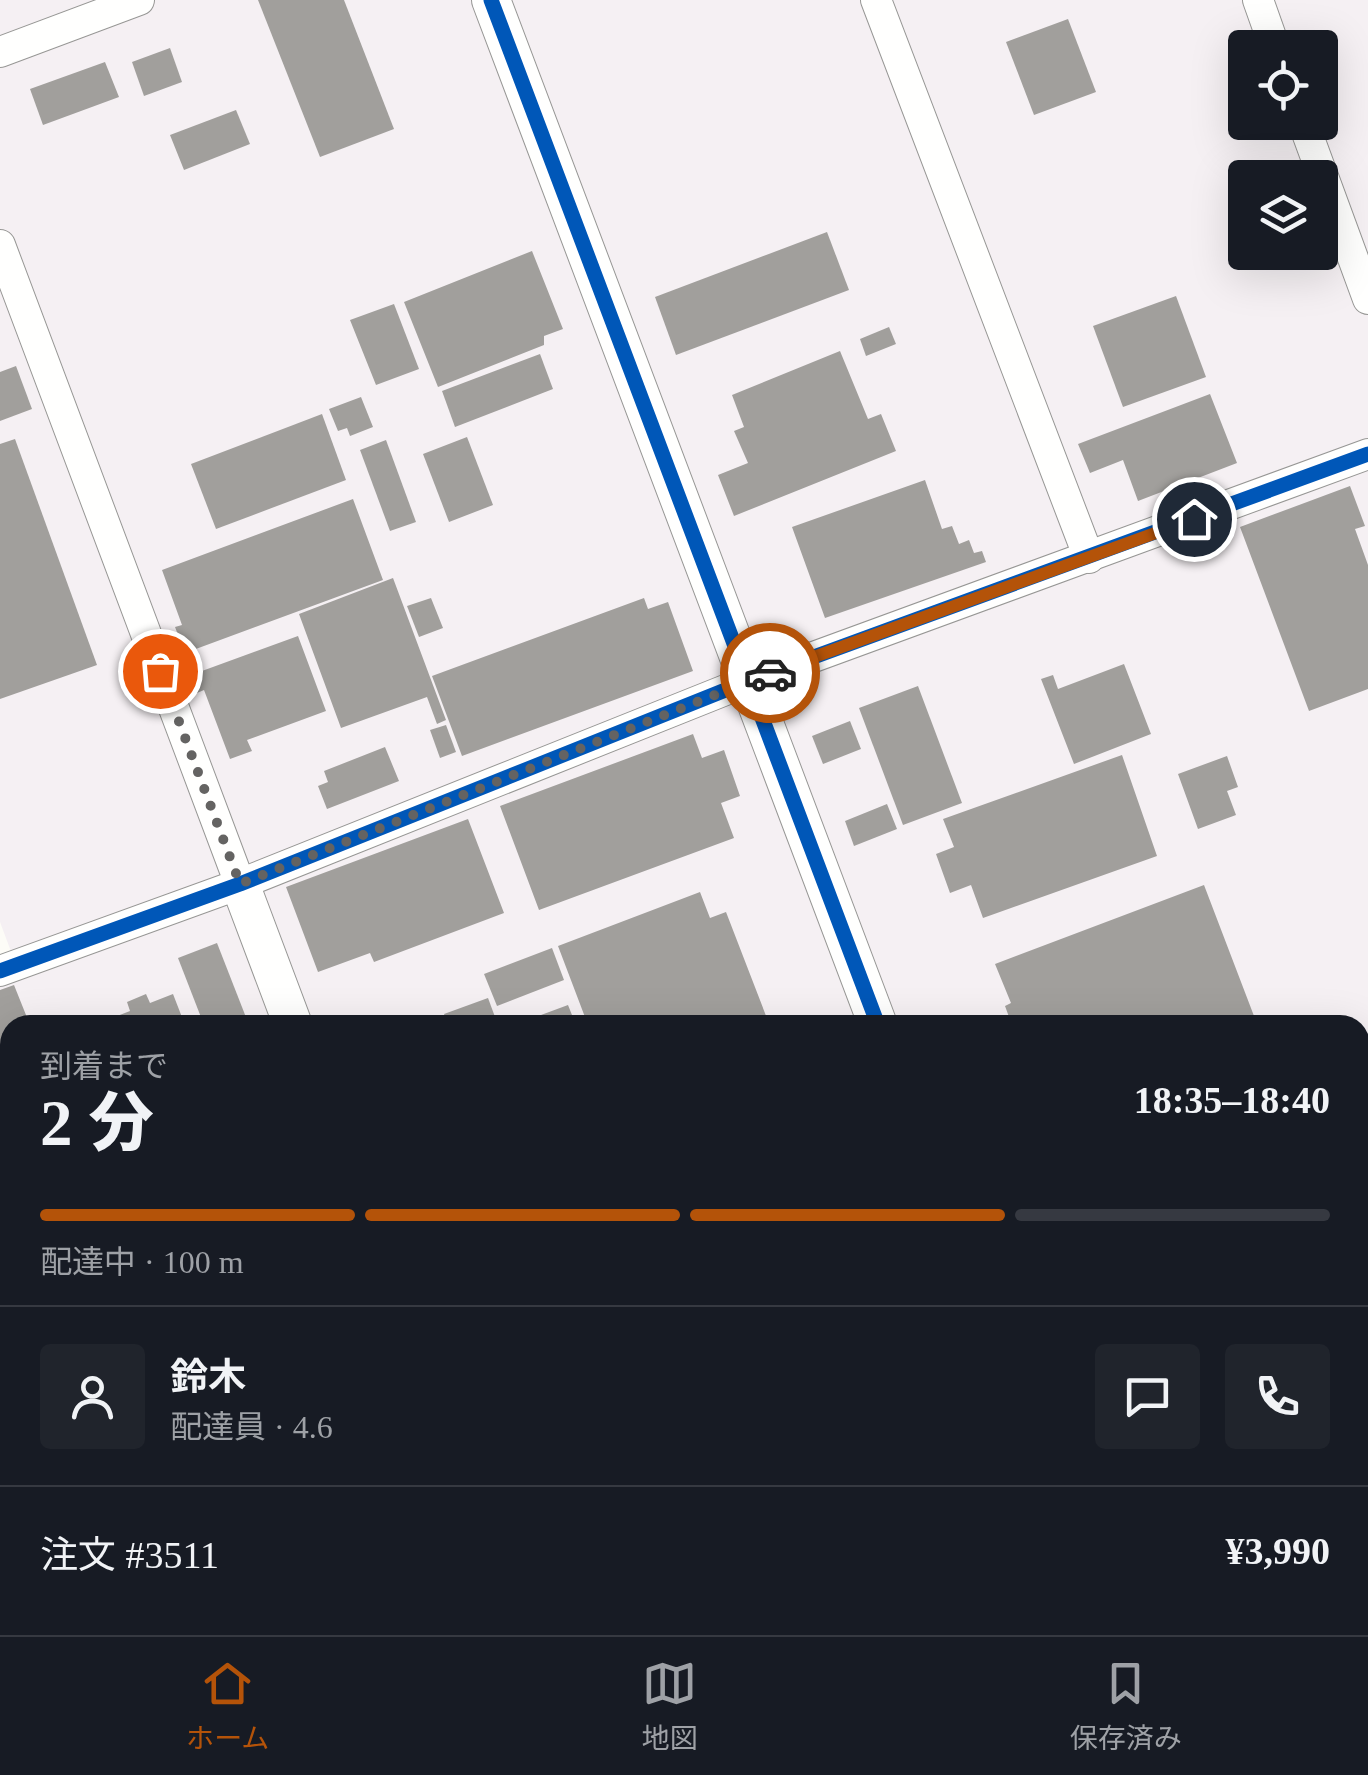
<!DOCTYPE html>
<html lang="ja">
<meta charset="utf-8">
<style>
:root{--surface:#171b24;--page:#20242c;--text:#f1f3f6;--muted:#9ea1a6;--line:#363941;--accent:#b45309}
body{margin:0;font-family:"Times New Roman","Noto Sans JP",serif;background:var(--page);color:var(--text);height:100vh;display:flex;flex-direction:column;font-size:38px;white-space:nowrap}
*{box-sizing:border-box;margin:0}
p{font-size:32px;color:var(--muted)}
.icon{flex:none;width:55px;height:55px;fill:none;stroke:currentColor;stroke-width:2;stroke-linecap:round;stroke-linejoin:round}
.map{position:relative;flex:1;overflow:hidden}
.sheet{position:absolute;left:0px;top:1015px;width:1370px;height:620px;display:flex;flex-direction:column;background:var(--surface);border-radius:30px 30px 0 0;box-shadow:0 10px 40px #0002}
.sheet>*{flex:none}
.fabs{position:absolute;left:1228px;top:30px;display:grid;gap:20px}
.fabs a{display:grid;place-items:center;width:110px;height:110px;border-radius:10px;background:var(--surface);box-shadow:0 10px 40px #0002;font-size:50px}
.pin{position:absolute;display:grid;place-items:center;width:85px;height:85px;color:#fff;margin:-42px;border:5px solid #fff;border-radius:50%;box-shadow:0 2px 10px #0007}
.courier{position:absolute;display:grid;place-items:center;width:100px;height:100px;margin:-50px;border:8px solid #b45309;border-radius:50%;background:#fff;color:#222;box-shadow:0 2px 12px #0007}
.headline em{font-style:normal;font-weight:800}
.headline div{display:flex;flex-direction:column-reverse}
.headline{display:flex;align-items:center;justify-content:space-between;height:170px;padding:0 40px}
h1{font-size:65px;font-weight:800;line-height:75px}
.bar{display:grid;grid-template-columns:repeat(4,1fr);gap:15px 10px;align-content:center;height:120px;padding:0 40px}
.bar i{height:12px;border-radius:8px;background:var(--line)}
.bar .on{background:var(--accent)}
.bar p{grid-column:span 4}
.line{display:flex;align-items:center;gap:25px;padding:0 40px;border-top:2px solid var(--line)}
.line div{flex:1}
.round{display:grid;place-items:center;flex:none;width:105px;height:105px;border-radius:10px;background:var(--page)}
.tabs{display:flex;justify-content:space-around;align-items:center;height:140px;border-top:2px solid var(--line);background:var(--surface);font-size:28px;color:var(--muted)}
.tabs a{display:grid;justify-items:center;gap:5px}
.tabs .on{color:var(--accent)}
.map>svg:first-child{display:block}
.industrial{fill:#f5f0f3;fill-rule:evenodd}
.farmland{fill:#f9f7e4}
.building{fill:#a19f9c}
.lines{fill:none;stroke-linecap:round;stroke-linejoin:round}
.minor-casing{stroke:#979795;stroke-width:32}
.tertiary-casing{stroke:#979795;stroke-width:40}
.minor{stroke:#fffffe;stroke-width:30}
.tertiary{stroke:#fffffe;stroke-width:38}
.cycleway-casing{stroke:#fff;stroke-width:21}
.cycleway{stroke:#0057b8;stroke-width:15}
.done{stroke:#646362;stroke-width:10;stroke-dasharray:0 18}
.route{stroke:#b45309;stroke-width:12}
</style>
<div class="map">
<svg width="1368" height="1635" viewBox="0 0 1368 1635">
<rect width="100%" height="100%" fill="#fdfcf7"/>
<path class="industrial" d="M0 0H1368V1289L1360 1292V1025H10V1625H1063L1067 1635H0V981L19 973 0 922ZM1245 48H1320V122H1245ZM1245 178H1320V252H1245Z"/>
<polygon class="farmland" points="1368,1377 1368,1635 1310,1635 1307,1625 1360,1625 1360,1380"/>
<g class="building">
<polygon points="258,0 344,0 394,129 320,157"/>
<polygon points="1068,19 1096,92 1034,115 1006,42"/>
<polygon points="170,48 182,82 144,96 132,62"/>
<polygon points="105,62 119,97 43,125 30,89"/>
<polygon points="236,110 250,144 184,170 170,135"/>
<polygon points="827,232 849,290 676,355 655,297"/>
<polygon points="532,251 563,329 544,336 544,345 438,387 404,302"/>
<polygon points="1176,296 1206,377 1123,407 1093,326"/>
<polygon points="394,304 419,369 376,385 350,320"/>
<polygon points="889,327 896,344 866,356 860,339"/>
<polygon points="840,351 868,419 881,414 896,451 734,516 718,475 748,463 734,431 744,427 732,395"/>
<polygon points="540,354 553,389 455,427 442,391"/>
<polygon points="16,366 32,409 0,421 0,372"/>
<polygon points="1210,394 1237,463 1138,501 1123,460 1090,473 1078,444"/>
<polygon points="361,397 373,427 350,436 347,428 338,431 329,409"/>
<polygon points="322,414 346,480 216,529 191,464"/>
<polygon points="467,437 493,505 449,522 423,454"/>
<polygon points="15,439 97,665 0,699 0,444"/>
<polygon points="386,440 416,522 390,531 360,450"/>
<polygon points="925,480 942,529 952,526 959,544 969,540 974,553 982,551 986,562 825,618 792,527"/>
<polygon points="1350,486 1365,526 1355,529 1368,565 1368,689 1309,711 1240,527"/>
<polygon points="353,499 383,580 185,653 175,627 182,625 162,570"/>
<polygon points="393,578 446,720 437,724 427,697 341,728 299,614"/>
<polygon points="431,598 443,628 419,637 407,606"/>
<polygon points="644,598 648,609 668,602 693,671 462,756 432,676"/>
<polygon points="298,636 326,711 247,740 252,751 230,759 204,690 197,693 191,675"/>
<polygon points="1124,664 1151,734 1074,764 1041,679 1053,675 1058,689"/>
<polygon points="918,686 962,803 903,825 859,708"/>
<polygon points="850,721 861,749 823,764 812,736"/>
<polygon points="446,725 456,752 440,758 430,730"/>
<polygon points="693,734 702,758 724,750 740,796 721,803 734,838 539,910 500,806"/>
<polygon points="385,747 399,781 327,809 318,786 328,782 324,771"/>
<polygon points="1122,755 1157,856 983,918 971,885 950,893 936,854 954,847 943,819"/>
<polygon points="1227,756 1238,787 1227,791 1236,815 1198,829 1178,774"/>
<polygon points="887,804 897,829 854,846 845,821"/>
<polygon points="468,819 504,913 374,962 370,953 318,972 286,887"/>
<polygon points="1204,885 1254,1016 1230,1025 1012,1025 1005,1006 1011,1003 995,964"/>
<polygon points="700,892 710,918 726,912 768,1021 758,1025 588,1025 558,946"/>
<polygon points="217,943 249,1025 204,1025 178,958"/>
<polygon points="552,948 564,980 497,1006 484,974"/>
<polygon points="14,985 30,1025 10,1025 10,1275 0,1250 0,990"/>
<polygon points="146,994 150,1003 173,994 185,1025 94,1025 130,1011 127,1002"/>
<polygon points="488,998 498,1025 448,1025 444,1014"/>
<polygon points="568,1005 576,1025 514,1025"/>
<polygon points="10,1328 10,1594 0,1568 0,1516 8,1513 0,1491 0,1332"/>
<polygon points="146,1625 182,1625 186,1635 121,1635"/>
<polygon points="826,1625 995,1625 998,1635 830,1635"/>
</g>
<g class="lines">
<defs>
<g id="minor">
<polyline points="876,0 1089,558"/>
<polyline points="1258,0 1275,48"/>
<polyline points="0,52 139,0"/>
<polyline points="1303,122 1368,299"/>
<polyline points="0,245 240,884"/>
<polyline points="0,971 240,884 748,681 1368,454"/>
</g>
<g id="tertiary">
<polyline points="491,0 878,1025"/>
<polyline points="240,884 293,1025"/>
<polyline points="1360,1328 1368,1325"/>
<polyline points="1103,1625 1106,1635"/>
<polyline points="546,1635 573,1625"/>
</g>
</defs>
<use href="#minor" class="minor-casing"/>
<use href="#tertiary" class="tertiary-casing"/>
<use href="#minor" class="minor"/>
<use href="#tertiary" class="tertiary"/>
<defs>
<g id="cycleway">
<polyline points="491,0 878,1025"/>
<polyline points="0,971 240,884 748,681 1368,454"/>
</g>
</defs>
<use href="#cycleway" class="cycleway-casing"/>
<use href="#cycleway" class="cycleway"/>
</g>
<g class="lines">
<polyline class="done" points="160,671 240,884 770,673"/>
<polyline class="route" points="770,673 1194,519"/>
</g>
</svg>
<div class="fabs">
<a><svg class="icon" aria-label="locate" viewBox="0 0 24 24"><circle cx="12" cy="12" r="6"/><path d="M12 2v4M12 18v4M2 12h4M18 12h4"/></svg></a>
<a><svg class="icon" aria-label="layers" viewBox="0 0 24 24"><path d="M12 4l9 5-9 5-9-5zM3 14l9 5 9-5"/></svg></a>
</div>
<div class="pin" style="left:160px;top:671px;background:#ea580c"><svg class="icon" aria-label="bag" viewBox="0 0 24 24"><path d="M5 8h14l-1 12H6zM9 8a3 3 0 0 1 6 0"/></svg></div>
<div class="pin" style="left:1194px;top:519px;background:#1f2937"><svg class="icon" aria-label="home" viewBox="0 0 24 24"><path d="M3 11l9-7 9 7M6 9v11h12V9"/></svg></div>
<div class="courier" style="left:770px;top:673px"><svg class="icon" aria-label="car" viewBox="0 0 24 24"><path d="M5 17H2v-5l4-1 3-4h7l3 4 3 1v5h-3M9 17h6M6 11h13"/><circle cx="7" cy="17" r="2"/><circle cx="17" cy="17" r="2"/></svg></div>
<section class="sheet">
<div class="headline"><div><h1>2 分</h1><p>到着まで</p></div><em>18:35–18:40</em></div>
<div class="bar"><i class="on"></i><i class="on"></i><i class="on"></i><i></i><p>配達中 · 100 m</p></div>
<div class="line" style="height:180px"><a class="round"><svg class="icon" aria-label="person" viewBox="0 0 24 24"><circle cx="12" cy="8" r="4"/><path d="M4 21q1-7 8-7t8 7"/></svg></a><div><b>鈴木</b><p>配達員 · 4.6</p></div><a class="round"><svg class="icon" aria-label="chat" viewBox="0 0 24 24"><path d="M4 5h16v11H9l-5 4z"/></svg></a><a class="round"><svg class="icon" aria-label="phone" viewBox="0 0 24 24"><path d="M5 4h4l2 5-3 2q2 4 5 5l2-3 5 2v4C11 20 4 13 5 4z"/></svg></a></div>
<div class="line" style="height:130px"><div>注文 #3511</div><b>¥3,990</b></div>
</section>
</div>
<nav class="tabs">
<a class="on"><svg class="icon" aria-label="home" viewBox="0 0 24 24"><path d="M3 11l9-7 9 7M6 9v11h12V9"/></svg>ホーム</a>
<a><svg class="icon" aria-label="map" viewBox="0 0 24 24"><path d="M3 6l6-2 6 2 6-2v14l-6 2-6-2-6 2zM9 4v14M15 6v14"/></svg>地図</a>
<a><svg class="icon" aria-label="saved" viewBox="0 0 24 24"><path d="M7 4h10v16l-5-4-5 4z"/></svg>保存済み</a>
</nav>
